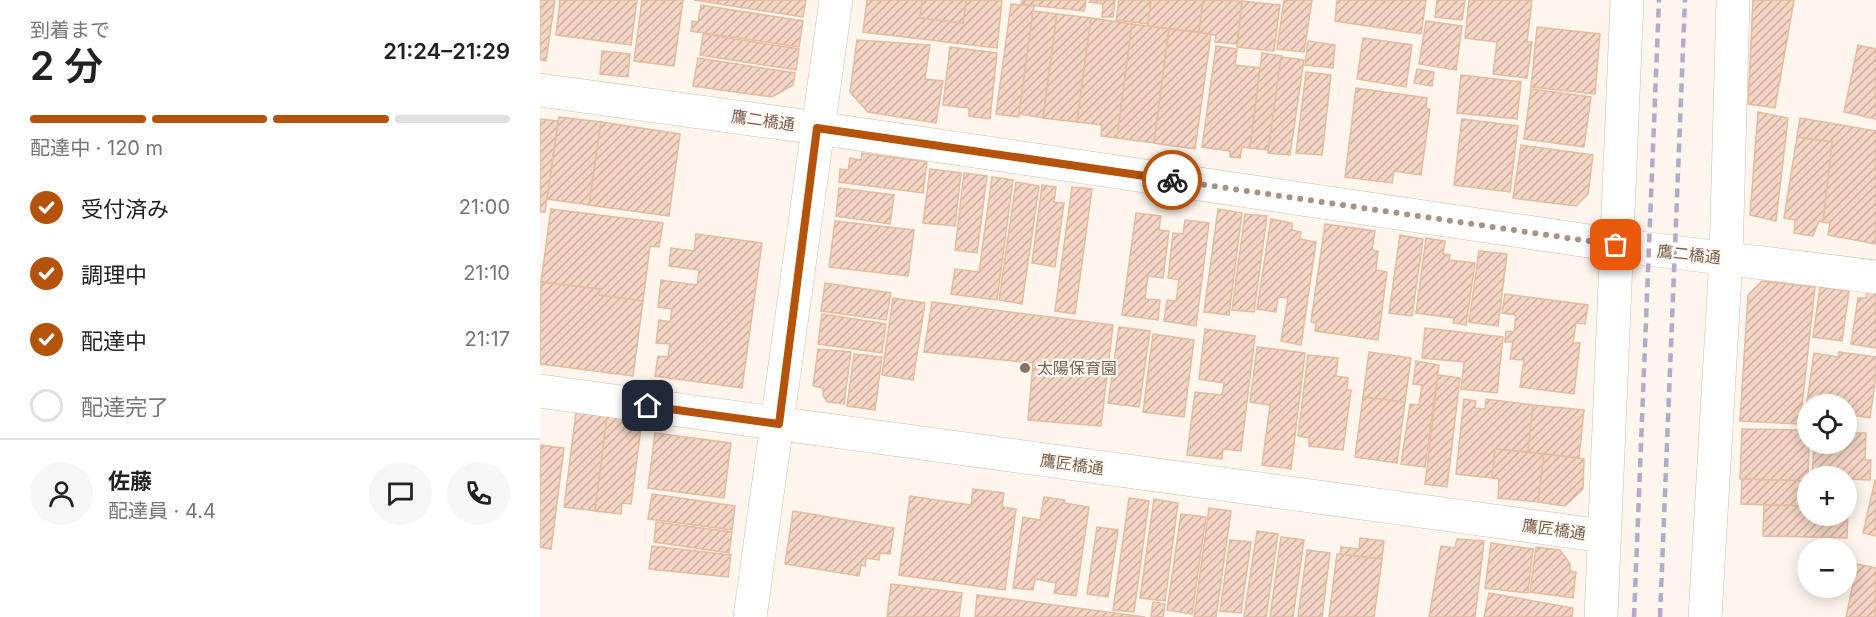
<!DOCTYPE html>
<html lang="ja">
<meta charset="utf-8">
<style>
:root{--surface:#fff;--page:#f6f6f6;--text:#222;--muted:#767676;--line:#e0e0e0;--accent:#b45309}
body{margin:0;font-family:Inter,"Noto Sans JP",sans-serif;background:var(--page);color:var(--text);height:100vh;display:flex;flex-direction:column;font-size:22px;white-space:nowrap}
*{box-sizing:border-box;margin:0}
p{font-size:20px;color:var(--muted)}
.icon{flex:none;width:33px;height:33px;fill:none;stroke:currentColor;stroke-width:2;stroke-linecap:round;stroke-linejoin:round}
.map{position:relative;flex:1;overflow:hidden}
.side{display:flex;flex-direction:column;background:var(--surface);width:540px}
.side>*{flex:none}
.tools{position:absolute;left:1257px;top:394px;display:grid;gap:12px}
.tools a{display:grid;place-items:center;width:60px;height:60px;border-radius:50%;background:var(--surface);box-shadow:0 3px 15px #0003;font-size:30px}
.pin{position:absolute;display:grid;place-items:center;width:51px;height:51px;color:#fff;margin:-26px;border-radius:12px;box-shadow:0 3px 9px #0006}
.courier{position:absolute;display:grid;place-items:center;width:60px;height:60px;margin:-30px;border:4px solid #b45309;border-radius:50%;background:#fff;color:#222;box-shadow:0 2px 8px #0007}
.summary em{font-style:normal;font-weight:600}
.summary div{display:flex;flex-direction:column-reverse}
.summary{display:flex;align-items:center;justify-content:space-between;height:102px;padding:0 30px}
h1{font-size:39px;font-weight:600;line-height:45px}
.bar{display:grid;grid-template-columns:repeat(4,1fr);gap:9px 6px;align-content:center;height:72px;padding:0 30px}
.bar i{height:8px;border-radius:4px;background:var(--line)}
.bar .current{background:var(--accent)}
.bar p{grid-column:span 4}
.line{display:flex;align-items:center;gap:15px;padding:0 30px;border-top:2px solid var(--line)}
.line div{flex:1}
.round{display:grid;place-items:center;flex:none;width:63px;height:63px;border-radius:32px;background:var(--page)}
ol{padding:0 30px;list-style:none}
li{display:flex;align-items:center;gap:18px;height:66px}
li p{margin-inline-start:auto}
li .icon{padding:6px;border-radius:50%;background:var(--accent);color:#fff;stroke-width:4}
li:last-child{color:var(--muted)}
li i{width:33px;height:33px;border:3px solid var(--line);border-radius:50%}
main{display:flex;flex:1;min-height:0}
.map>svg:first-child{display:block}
.building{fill:url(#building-hatch);stroke:#e6bba3;stroke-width:1.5}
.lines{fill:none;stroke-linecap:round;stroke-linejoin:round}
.street-casing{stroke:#d1beb0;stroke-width:34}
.secondary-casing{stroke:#d6c0b0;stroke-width:34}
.street{stroke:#fff;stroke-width:33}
.secondary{stroke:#fff;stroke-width:33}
.rail{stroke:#b9a8c9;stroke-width:4.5;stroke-dasharray:9 6;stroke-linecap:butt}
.done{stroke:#a89285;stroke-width:6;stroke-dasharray:0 10.8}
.route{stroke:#b45309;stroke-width:8}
.education-dot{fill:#8d6e63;stroke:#fffaf3;stroke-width:2}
.labels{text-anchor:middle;stroke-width:4.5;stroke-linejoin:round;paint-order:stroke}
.street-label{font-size:16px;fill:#7a5c4d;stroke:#fffaf3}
.education-label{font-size:16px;fill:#785e54;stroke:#fffaf3;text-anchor:start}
</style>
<main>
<section class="side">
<div class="summary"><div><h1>2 分</h1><p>到着まで</p></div><em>21:24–21:29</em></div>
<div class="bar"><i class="current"></i><i class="current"></i><i class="current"></i><i></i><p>配達中 · 120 m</p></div>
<ol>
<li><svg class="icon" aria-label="check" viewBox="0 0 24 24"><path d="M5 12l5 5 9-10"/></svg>受付済み<p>21:00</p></li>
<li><svg class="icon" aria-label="check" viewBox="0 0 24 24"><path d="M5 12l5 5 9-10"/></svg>調理中<p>21:10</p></li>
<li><svg class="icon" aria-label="check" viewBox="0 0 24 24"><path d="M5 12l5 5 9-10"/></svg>配達中<p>21:17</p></li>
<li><i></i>配達完了</li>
</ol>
<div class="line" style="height:108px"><a class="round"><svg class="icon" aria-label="person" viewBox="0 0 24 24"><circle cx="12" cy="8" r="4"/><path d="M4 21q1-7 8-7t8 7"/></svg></a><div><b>佐藤</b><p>配達員 · 4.4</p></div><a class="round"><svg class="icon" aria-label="chat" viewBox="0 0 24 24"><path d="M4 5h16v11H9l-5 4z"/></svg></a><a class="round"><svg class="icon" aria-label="phone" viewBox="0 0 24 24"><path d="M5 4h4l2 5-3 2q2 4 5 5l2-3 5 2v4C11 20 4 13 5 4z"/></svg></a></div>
</section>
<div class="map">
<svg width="1336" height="617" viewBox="0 0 1336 617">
<defs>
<pattern id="building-hatch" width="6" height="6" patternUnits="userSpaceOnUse" patternTransform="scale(1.5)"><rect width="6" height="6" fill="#f3d5c3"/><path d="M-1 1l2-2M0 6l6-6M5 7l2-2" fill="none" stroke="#cab0a1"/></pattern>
</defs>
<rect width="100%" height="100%" fill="#fdf6ec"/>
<g class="building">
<polygon points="0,0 15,0 6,61 0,60"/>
<polygon points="20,0 97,0 91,45 16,35"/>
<polygon points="102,0 143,0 134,66 94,61"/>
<polygon points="154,0 266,0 263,17"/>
<polygon points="327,0 382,0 380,18 423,23 426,0 462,1 457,48 323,32"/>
<polygon points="382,0 426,0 423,23 380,18"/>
<polygon points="482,0 546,0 544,11 481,4"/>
<polygon points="550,0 575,0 573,17 562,17 563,4 549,2"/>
<polygon points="579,0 611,0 608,24 576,20"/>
<polygon points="611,0 663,0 659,32 608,26"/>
<polygon points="663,0 702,1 697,44 675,42 676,35 659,33"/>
<polygon points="744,0 772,0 764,52 737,49"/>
<polygon points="797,0 886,0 881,34 795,21"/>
<polygon points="897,0 925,0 922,20 895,17"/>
<polygon points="929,0 992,0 987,42 992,42 987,78 953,74 957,42 925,38"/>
<polygon points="1213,0 1254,0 1235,108 1208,104"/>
<polygon points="702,1 740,5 734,51 697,47"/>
<polygon points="471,4 494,6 479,117 456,114"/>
<polygon points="161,5 263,21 259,47 151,31 152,21 158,22"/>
<polygon points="493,11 517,14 503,118 479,114"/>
<polygon points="517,14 551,18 537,122 503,118"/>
<polygon points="551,18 592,24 577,138 561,136 562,125 537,122"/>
<polygon points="886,21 922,26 916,70 879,64"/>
<polygon points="592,24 629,29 614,143 577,138"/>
<polygon points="997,27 1060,34 1055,94 991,87"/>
<polygon points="629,29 671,34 655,149 614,143"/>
<polygon points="163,34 259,49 256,70 160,55"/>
<polygon points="823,38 872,45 866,87 817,79"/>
<polygon points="317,40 390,45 385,79 403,81 396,123 328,112 310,92"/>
<polygon points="768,41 795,45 793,68 765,65"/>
<polygon points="1318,45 1336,49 1336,119 1304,112"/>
<polygon points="676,46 697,49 695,65 720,68 710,148 702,147 700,158 690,157 690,151 662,147"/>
<polygon points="410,47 457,53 450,119 429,116 429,108 403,105"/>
<polygon points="62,51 90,54 88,77 60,74"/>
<polygon points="722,53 742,56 728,150 710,148"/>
<polygon points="741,57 764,60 750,155 728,153"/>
<polygon points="158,58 255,73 253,85 232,97 153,86"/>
<polygon points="877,69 894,72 892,86 874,83"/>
<polygon points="766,72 791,75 782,155 756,153"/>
<polygon points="921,75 981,82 977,119 917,113"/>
<polygon points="816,88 887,98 886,108 890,109 881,175 854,171 852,183 805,177"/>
<polygon points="991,89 1051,97 1044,147 984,139"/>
<polygon points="1218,112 1248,118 1236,221 1210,215"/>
<polygon points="19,117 61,122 49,205 7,199"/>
<polygon points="1260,118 1336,131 1336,244 1288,235 1290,223 1283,222 1292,142 1257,137"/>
<polygon points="0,119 18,121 5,212 0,212"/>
<polygon points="922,119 978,126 970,192 914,185"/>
<polygon points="61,122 140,134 129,216 49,205"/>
<polygon points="1257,137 1292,142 1283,222 1279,221 1273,236 1254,233 1255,220 1244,218"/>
<polygon points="981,145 1053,155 1048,194 1036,206 973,198"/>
<polygon points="322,153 387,162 383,193 299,182 300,169 308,170 310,158 321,160"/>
<polygon points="390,169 421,173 415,226 383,223"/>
<polygon points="424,173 447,176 437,253 415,250"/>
<polygon points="452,177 473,180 457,300 411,294 415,269 439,272"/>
<polygon points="476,182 499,186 482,304 459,300"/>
<polygon points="502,185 516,187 514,202 524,203 515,267 492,263"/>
<polygon points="532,187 552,189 535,314 515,311"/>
<polygon points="299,188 354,195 350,224 296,216"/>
<polygon points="11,209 123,223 119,247 110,246 103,301 59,295 60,289 1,282"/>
<polygon points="678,209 702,213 689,315 664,312"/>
<polygon points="596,213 621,216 619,230 629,231 623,278 608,276 605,299 620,300 618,320 582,315"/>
<polygon points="705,214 727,216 714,312 692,310"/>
<polygon points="731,219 752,223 752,230 761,232 760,239 776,242 761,345 741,341 748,298 738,297 736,312 717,309"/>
<polygon points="645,220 669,223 656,326 624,321 627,300 636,301 639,280 628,278 633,233 643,234"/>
<polygon points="295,221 374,230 368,276 289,267"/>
<polygon points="785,224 835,231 832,250 838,251 836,270 847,272 838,340 775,331 776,323 771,322"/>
<polygon points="156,234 222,243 202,388 115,376 118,356 128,357 130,344 116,343 119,320 130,322 132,309 118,307 121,280 157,285 159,270 129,266 131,248 154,251"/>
<polygon points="860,235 883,239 872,316 849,313"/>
<polygon points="886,238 905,241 903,254 910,255 909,260 935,263 926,325 913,323 914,318 876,313"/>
<polygon points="939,251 967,254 958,326 929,322"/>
<polygon points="1222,281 1275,287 1260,424 1200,421 1208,295"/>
<polygon points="1,282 60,289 59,295 103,301 93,376 0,364"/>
<polygon points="285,283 351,293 346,320 281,311"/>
<polygon points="1280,287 1309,291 1302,341 1273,337"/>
<polygon points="1327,292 1336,293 1336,348 1311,344 1318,298 1326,298"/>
<polygon points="965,294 1048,305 1045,324 1036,323 1033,343 1040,343 1034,394 980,387 984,360 970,359 973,342 965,342 966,331 974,332 976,315 962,313"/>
<polygon points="353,298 385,303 373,380 342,375"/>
<polygon points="392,302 573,325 561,426 488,420 493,363 384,352"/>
<polygon points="282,314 346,324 342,353 278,344"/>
<polygon points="579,327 610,331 599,407 568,403"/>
<polygon points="885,328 963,337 957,393 921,389 924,362 882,358"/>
<polygon points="665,329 715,336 701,451 683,449 682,459 647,455 655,392 682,395 684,383 659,379"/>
<polygon points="613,334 654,340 644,417 603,412"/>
<polygon points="717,347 765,353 751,469 722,465 730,405 710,402"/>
<polygon points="278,349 311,352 304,404 287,402 283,395 283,388 273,386"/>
<polygon points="829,352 871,358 865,402 823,397"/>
<polygon points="1299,352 1336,357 1336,375 1330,418 1306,414 1306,405 1268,405 1268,408 1266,408 1274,353 1298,357"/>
<polygon points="314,354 342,357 335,410 307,406"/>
<polygon points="768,355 798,358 796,376 808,378 807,390 811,390 803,450 769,446 769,438 758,436"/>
<polygon points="876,361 899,365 885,467 861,464 870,404 879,405 882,385 873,384"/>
<polygon points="898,375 920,378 907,487 885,484"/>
<polygon points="823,397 865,402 857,463 815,457"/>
<polygon points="924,399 936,401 935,408 945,409 946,399 993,405 988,452 955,449 952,478 916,474"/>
<polygon points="993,405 1044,410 1039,458 988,452"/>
<polygon points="36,412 67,416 55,511 24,507"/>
<polygon points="67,416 102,420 91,504 82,503 81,514 55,511"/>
<polygon points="1202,429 1268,430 1268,444 1269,444 1268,481 1200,479"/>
<polygon points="115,433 191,443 184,498 108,488"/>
<polygon points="1306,433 1326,433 1325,460 1331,460 1330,480 1306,479 1306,477 1272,477 1274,444 1306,444"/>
<polygon points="0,445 24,448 11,549 0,547"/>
<polygon points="955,449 1004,454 998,502 958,498 959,479 952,478"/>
<polygon points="1004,454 1044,459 1043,489 1025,506 998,502"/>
<polygon points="1202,479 1268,481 1268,506 1201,504"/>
<polygon points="1335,480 1336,480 1336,536 1323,533"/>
<rect x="1306" y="481" width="2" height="26"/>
<polygon points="433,489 464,493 462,507 476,509 465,590 359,575 370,496 431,505"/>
<polygon points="112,494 195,506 192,530 108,519"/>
<polygon points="504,497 525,500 524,503 549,507 536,596 514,593 516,583 495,579 493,590 473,588 483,517 500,520"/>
<polygon points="589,498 609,501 594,612 573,610"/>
<polygon points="614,499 638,503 625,601 600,598"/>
<polygon points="1224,505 1268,506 1268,516 1306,516 1308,507 1307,538 1223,536"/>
<polygon points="669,508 691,511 676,617 654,617"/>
<polygon points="253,511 354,528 350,554 340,553 339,560 326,558 325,566 321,565 319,576 245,564"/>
<polygon points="641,514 666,517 652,614 627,610"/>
<polygon points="116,522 192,532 189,553 114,542"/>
<polygon points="557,527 578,530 568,597 547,594"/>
<polygon points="717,531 738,534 726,617 704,617"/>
<polygon points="741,537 764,540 753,617 730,617"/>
<polygon points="820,538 844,541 842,559 800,554 801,547 819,549"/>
<polygon points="917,539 944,541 935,617 889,617 901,546 915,548"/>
<polygon points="690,540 711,542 701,613 680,611"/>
<polygon points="951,543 993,549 988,593 945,588"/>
<polygon points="112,546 191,555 188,577 109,569"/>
<polygon points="996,547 1020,550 1030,564 1030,571 1036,572 1033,598 990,592"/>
<polygon points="767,550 790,553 782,617 758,617"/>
<polygon points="797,554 842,559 834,617 789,617"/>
<polygon points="1317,564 1336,568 1335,617 1306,617"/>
<polygon points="351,584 422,593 419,617 347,617"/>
<polygon points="949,593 1033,608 1032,617 944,617"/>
<polygon points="437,595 605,617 435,617"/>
<polygon points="613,602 625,604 623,617 611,616"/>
</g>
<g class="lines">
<defs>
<g id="street">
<polyline points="0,90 277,128 1076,245 1336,277"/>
<polyline points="0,391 1064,536"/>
<polyline points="1061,617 1087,0"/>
<polyline points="1165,617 1186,258 1193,0"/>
</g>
<path id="secondary" d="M210 617C240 412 266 205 296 0"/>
</defs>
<use href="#street" class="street-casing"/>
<use href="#secondary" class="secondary-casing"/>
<use href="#street" class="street"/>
<use href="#secondary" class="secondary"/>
<g class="rail">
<polyline points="1094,617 1119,0"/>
<polyline points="1120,617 1145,0"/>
</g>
</g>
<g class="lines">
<polyline class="done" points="632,180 1076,245"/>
<polyline class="route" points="108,406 239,424 277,128 632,180"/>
</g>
<circle class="education-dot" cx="485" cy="368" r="6"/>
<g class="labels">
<g class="street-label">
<text transform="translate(223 120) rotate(8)" y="6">鷹二橋通</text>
<text transform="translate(1149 254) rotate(6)" y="6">鷹二橋通</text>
<text transform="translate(532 464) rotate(8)" y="6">鷹匠橋通</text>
<text transform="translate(1014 529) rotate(8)" y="6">鷹匠橋通</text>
</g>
<g class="education-label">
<text x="497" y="374">太陽保育園</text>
</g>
</g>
</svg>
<div class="tools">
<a><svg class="icon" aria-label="locate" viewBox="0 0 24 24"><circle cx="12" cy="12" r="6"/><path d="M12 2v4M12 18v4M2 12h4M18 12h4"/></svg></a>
<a>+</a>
<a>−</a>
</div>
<div class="pin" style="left:1076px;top:245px;background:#ea580c"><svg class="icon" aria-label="bag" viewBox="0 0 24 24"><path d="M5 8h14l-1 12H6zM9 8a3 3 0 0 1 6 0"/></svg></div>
<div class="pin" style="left:108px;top:406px;background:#1f2937"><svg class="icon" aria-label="home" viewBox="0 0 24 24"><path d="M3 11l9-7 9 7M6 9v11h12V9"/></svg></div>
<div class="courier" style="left:632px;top:180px"><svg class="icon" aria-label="bike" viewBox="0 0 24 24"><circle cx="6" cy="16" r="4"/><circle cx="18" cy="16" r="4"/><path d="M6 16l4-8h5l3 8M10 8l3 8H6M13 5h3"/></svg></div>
</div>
</main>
